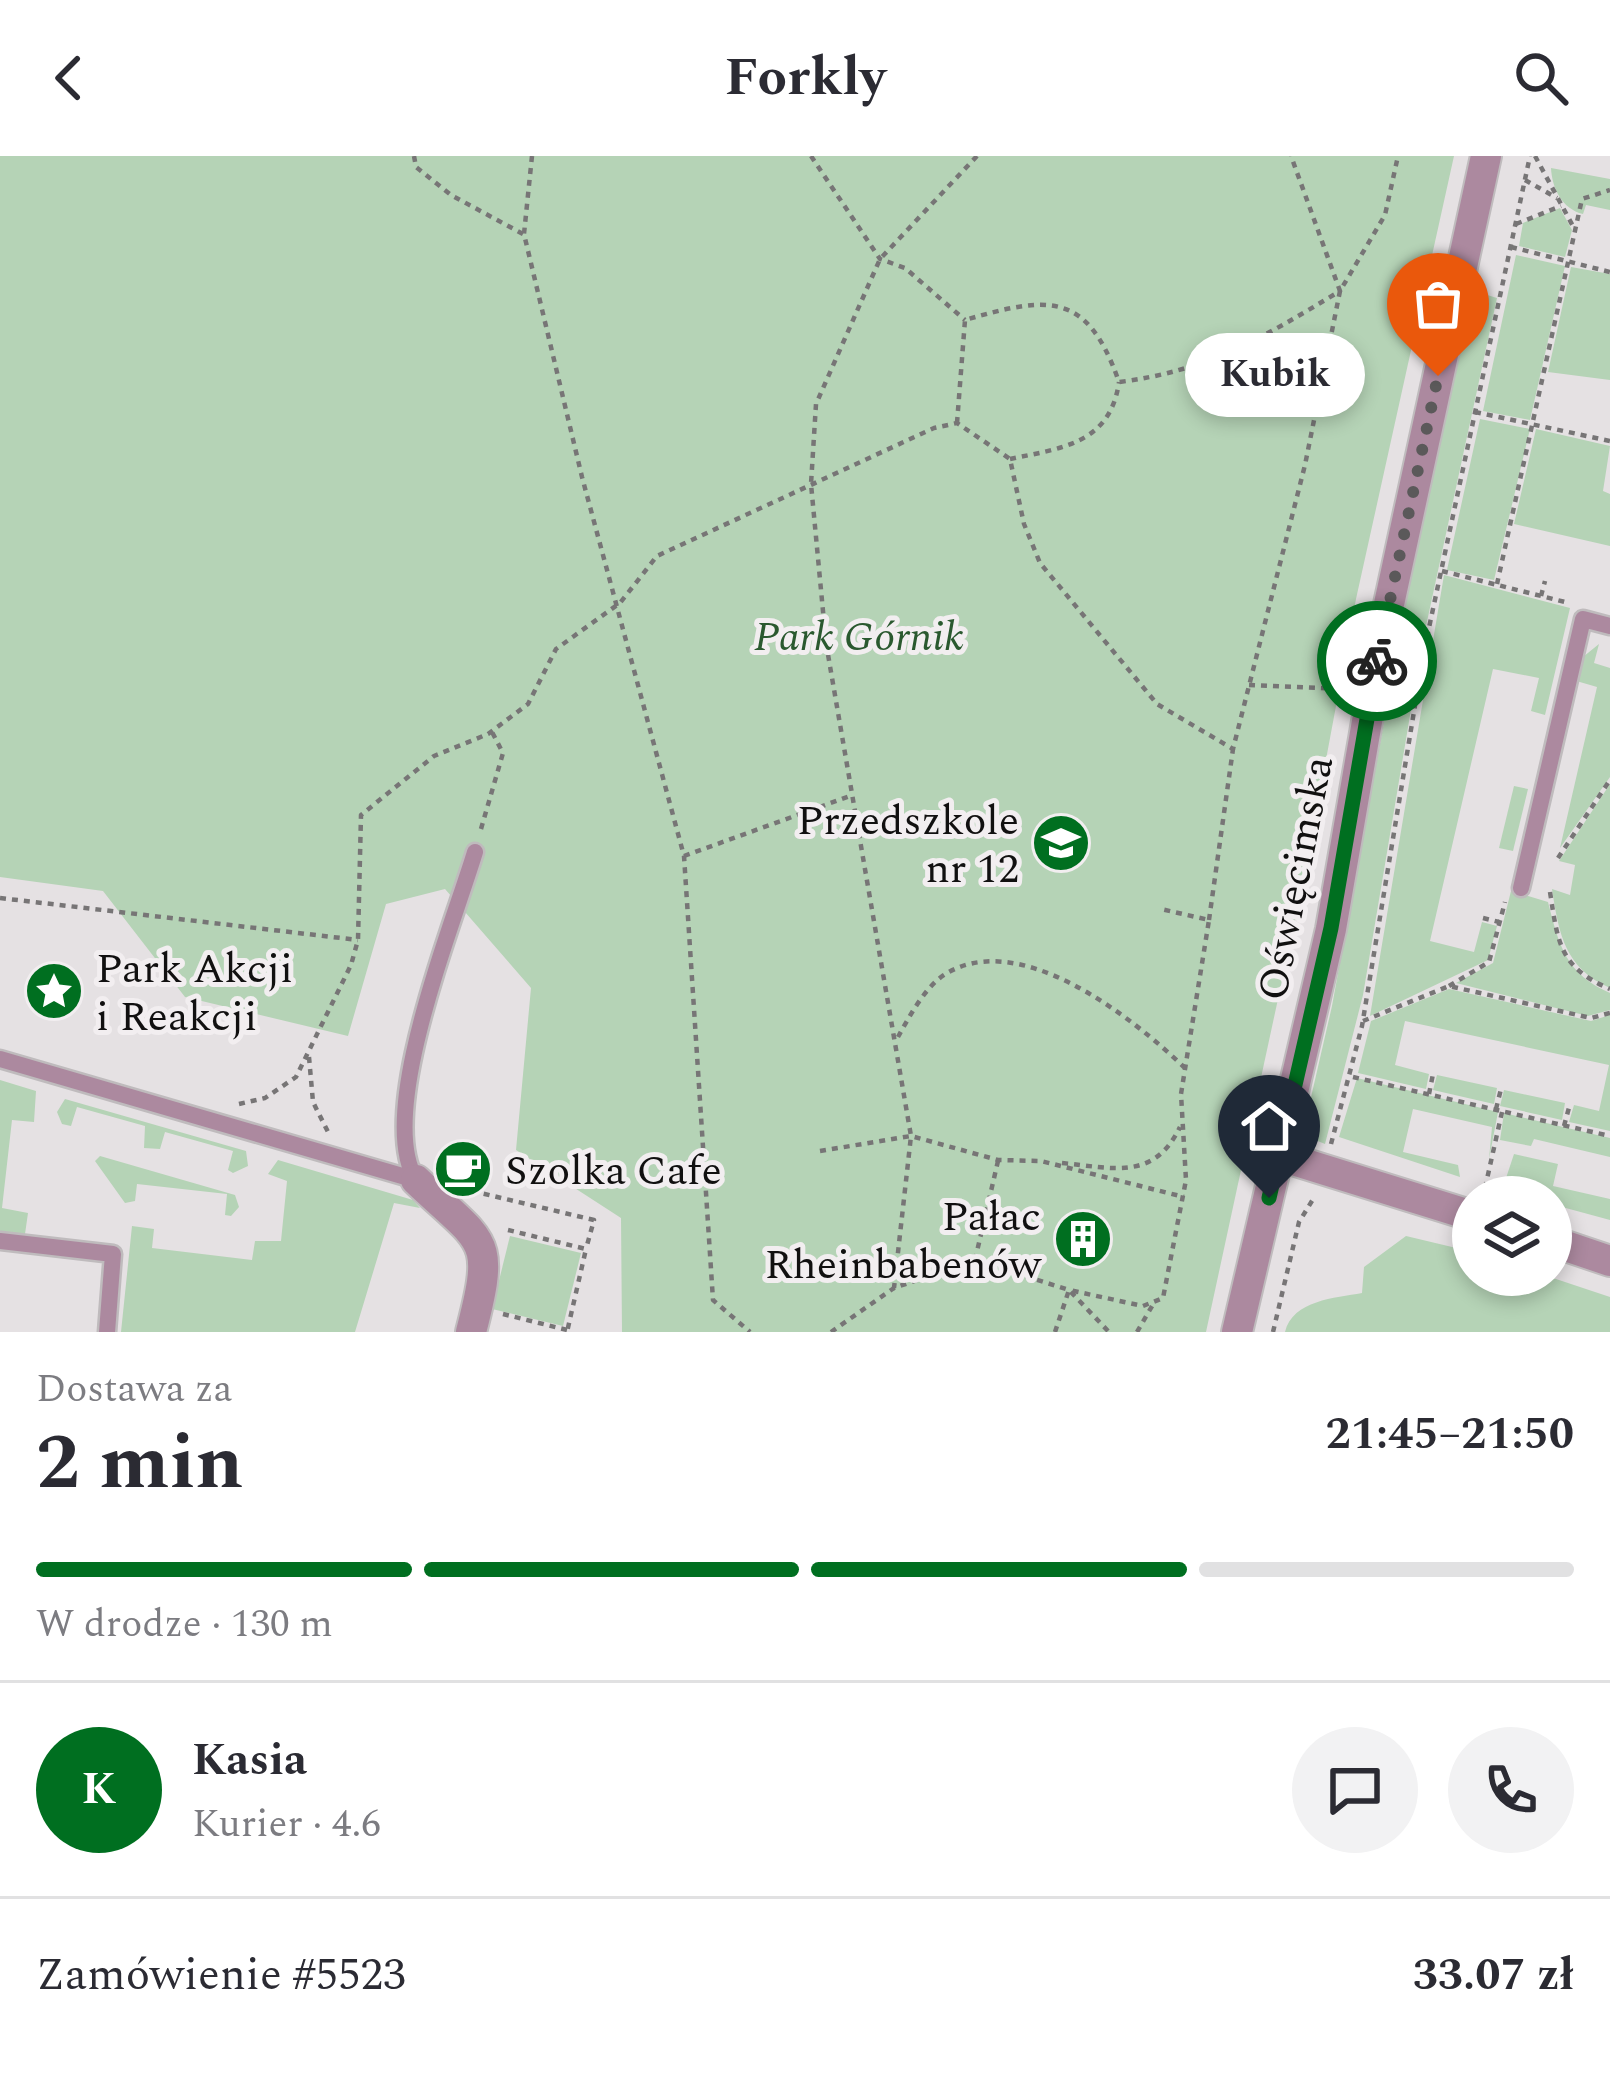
<!DOCTYPE html>
<html lang="pl">
<meta charset="utf-8">
<style>
:root{--surface:#fff;--page:#f2f2f3;--text:#2b2b33;--muted:#7c7c81;--line:#e1e1e2;--accent:#006f20}
body{margin:0;font-family:Spectral,serif;background:var(--page);color:var(--text);height:100vh;display:flex;flex-direction:column;font-size:45px;white-space:nowrap}
*{box-sizing:border-box;margin:0}
p{font-size:39px;color:var(--muted)}
.icon{flex:none;width:66px;height:66px;fill:none;stroke:currentColor;stroke-width:2;stroke-linecap:round;stroke-linejoin:round}
.map{position:relative;height:1176px;overflow:hidden}
.sheet{display:flex;flex-direction:column;background:var(--surface);flex:1}
.sheet>*{flex:none}
.buttons{position:absolute;left:1452px;top:1020px;display:grid;gap:24px}
.buttons a{display:grid;place-items:center;width:120px;height:120px;border-radius:50%;background:var(--surface);box-shadow:0 6px 18px #0003;font-size:60px}
.pin{position:absolute;display:grid;place-items:center;width:102px;height:102px;color:#fff;margin:-123px -51px;border-radius:50% 50% 50% 0;rotate:-45deg;box-shadow:0 0 12px #0007}
.pin .icon{rotate:45deg}
.courier{position:absolute;display:grid;place-items:center;width:120px;height:120px;margin:-60px;border:9px solid #006f20;border-radius:50%;background:#fff;color:#222;box-shadow:0 3px 15px #0007}
.bubble{position:absolute;height:84px;border-radius:42px;background:var(--surface);box-shadow:0 6px 18px #0003;font-size:39px;font-weight:700;line-height:84px;text-align:center}
.head em{font-style:normal;font-weight:700}
.head div{display:flex;flex-direction:column-reverse}
.head{display:flex;align-items:center;justify-content:space-between;height:204px;padding:0 36px}
h1{font-size:78px;font-weight:700;line-height:90px}
.bar{display:grid;grid-template-columns:repeat(4,1fr);gap:18px 12px;align-content:center;height:144px;padding:0 36px}
.bar i{height:15px;border-radius:9px;background:var(--line)}
.bar .on{background:var(--accent)}
.bar p{grid-column:span 4}
.line{display:flex;align-items:center;gap:30px;padding:0 36px;border-top:3px solid var(--line)}
.line div{flex:1}
.round{display:grid;place-items:center;flex:none;width:126px;height:126px;border-radius:63px;background:var(--page)}
header{display:flex;justify-content:space-between;align-items:center;height:156px;padding:0 36px;background:var(--surface);font-size:54px;font-weight:700}
.map>svg:first-child{display:block}
.green{fill:#b5d3b6}
.lines{fill:none;stroke-linecap:round;stroke-linejoin:round}
.service-casing{stroke:#bfbbbd;stroke-width:21}
.minor-casing{stroke:#bfbbbd;stroke-width:34}
.tertiary-casing{stroke:#bfbbbd;stroke-width:34}
.path{stroke:#777576;stroke-width:4.5;stroke-dasharray:6 6;stroke-linecap:butt}
.service{stroke:#ac899f;stroke-width:16}
.minor{stroke:#ac899f;stroke-width:30}
.tertiary{stroke:#ac899f;stroke-width:30}
.done{stroke:#5b595a;stroke-width:12;stroke-dasharray:0 21.6}
.route{stroke:#006f20;stroke-width:15}
.labels{text-anchor:middle;stroke-width:10;stroke-linejoin:round;paint-order:stroke}
.park-label{font-size:42px;font-style:italic;fill:#2a592f;stroke:#f2eef0}
.poi-label{font-size:42px;fill:#111010;stroke:#f2eef0;text-anchor:end}
.street-label{font-size:42px;fill:#111010;stroke:#f2eef0}
</style>
<header><svg class="icon" aria-label="back" viewBox="0 0 24 24"><path d="M15 5l-7 7 7 7"/></svg>Forkly<svg class="icon" aria-label="search" viewBox="0 0 24 24"><circle cx="10" cy="10" r="6"/><path d="M15 15l6 6"/></svg></header>
<div class="map">
<svg width="1610" height="1176" viewBox="0 0 1610 1176">
<rect width="100%" height="100%" fill="#e5e1e3"/>
<g class="green">
<polygon points="0,0 1454,0 1356,443 1302,732 1206,1176 622,1176 621,1062 516,994 531,832 445,733 386,748 348,880 185,841 103,735 0,721"/>
<path d="M1551 12 1610 23V54L1586 49 1583 58C1562 53 1552 32 1551 12Z"/>
<polygon points="1560,52 1572,74 1565,101 1519,90 1523,67"/>
<polygon points="1516,99 1565,110 1530,264 1483,255"/>
<polygon points="1571,111 1610,118 1610,224 1548,216"/>
<polygon points="1484,138 1497,142 1423,484 1398,481 1464,178"/>
<polygon points="1480,263 1530,273 1494,424 1447,414"/>
<polygon points="1536,273 1610,290 1603,335 1610,338 1610,390 1514,368"/>
<polygon points="1444,419 1570,452 1545,559 1531,555 1539,522 1493,513 1430,785 1474,796 1482,766 1497,770 1488,804 1370,860"/>
<polygon points="1599,488 1594,507 1610,512 1610,621 1560,692 1597,531 1573,524 1578,505"/>
<polygon points="1397,495 1420,500 1363,839 1325,988 1308,981 1306,963 1332,850"/>
<path d="M1610 628V832C1565 812 1559 779 1552 733L1570 739 1575 709 1559 705Z"/>
<polygon points="1514,630 1528,633 1513,695 1499,692"/>
<path d="M1511 735 1548 746C1559 790 1566 818 1610 837V854L1588 860 1456 827 1493 807Z"/>
<polygon points="1449,833 1591,865 1610,859 1610,975 1569,966 1574,949 1599,955 1609,909 1405,865 1395,909 1429,918 1426,933 1358,917 1371,865"/>
<polygon points="1437,919 1497,932 1494,948 1433,934"/>
<polygon points="1357,922 1498,956 1489,1003 1492,971 1413,953 1403,996 1458,1009 1460,1021 1339,981"/>
<polygon points="0,924 36,935 34,966 12,964 2,1052 28,1057 25,1078 0,1077"/>
<polygon points="1504,934 1565,947 1562,964 1500,950"/>
<polygon points="65,943 246,995 248,1010 233,1017 228,1014 233,995 165,976 160,993 144,992 145,970 77,951 71,970 62,968 57,956"/>
<polygon points="1504,957 1610,982 1610,1001 1534,983 1531,990 1500,984"/>
<polygon points="1514,998 1558,1008 1553,1030 1610,1043 1610,1064 1551,1048 1551,1041 1502,1034"/>
<polygon points="100,1000 235,1039 239,1051 231,1060 225,1059 227,1038 137,1028 135,1045 125,1047 95,1005"/>
<polygon points="278,1004 413,1044 420,1052 394,1047 355,1176 121,1176 132,1070 154,1073 152,1092 252,1104 255,1085 281,1085 287,1025 268,1018"/>
<polygon points="510,1080 581,1097 563,1170 492,1153"/>
<path d="M1406 1080 1473 1096V1119H1544L1610 1141V1176H1285C1293 1144 1335 1142 1362 1137L1364 1111Z"/>
</g>
<g class="lines">
<defs>
<g id="service">
<polyline points="1521,732 1583,463 1610,470"/>
<polyline points="0,903 416,1024"/>
<path d="M416 1024C376 958 452 772 475 696"/>
<polyline points="0,1085 113,1098 107,1176"/>
</g>
<g id="minor">
<polyline points="1280,1000 1473,1060"/>
<path d="M416 1024C485 1090 496 1079 471 1176"/>
<polyline points="1551,1085 1610,1105"/>
</g>
<polyline id="tertiary" points="1237,1176 1331,773 1381,485 1486,0"/>
</defs>
<use href="#service" class="service-casing"/>
<use href="#minor" class="minor-casing"/>
<use href="#tertiary" class="tertiary-casing"/>
<g class="path">
<polyline points="414,0 416,11 451,39 523,78"/>
<polyline points="532,0 524,78 582,321 684,700 713,1144 750,1176"/>
<polyline points="811,0 880,103 905,112 965,164"/>
<polyline points="977,0 880,103 816,248 811,328 826,487 911,980 894,1132 975,1104 1069,1134 1109,1176"/>
<polyline points="1535,0 1574,72"/>
<polyline points="1525,24 1557,42"/>
<polyline points="1516,68 1561,50"/>
<polyline points="1511,91 1610,116"/>
<polyline points="1475,256 1610,285"/>
<path d="M957 267 965 164C1048 140 1087 134 1119 226 1208 215 1264 181 1340 135L1291 0"/>
<path d="M1010 303C1062 292 1110 288 1119 226"/>
<polyline points="1442,415 1569,447"/>
<polyline points="1497,428 1582,43 1610,34"/>
<polyline points="1541,440 1545,425"/>
<polyline points="1249,529 1343,533"/>
<polyline points="481,673 503,597 492,576"/>
<polyline points="684,700 850,640"/>
<polyline points="1558,702 1610,624"/>
<path d="M1550 736C1558 787 1559 811 1610 833"/>
<polyline points="0,742 358,784"/>
<polyline points="1483,762 1499,766"/>
<polyline points="1209,764 1233,593"/>
<polyline points="1449,830 1489,806 1505,746"/>
<polyline points="1363,865 1449,830 1591,862 1610,857"/>
<path d="M898 881C909 861 923 835 941 821 1016 768 1133 862 1185 912"/>
<polyline points="309,901 313,946 328,976"/>
<polyline points="1353,921 1610,980"/>
<polyline points="1429,938 1433,918"/>
<polyline points="239,948 265,942 296,921 351,809 358,784 361,659 434,600 488,578 528,548 556,493 620,447 657,400 934,272 957,267 1010,303 1024,368 1040,407 1157,548 1233,593 1305,309 1340,135 1385,59 1398,0"/>
<polyline points="1496,953 1501,933"/>
<polyline points="1564,970 1570,948"/>
<polyline points="1331,988 1362,870 1424,495 1530,0"/>
<polyline points="820,995 911,980 998,1004 1041,1005 1184,1041"/>
<path d="M1062 1007C1114 1012 1154 1025 1180 971"/>
<polyline points="1485,1032 1502,956"/>
<polyline points="472,1035 594,1064 586,1093"/>
<polyline points="508,1074 586,1093 567,1176"/>
<polyline points="975,1104 998,1005"/>
<polyline points="503,1158 567,1174"/>
<polyline points="831,1176 894,1132"/>
<polyline points="1055,1176 1069,1134 1143,1150 1163,1142 1186,1024 1181,938 1209,764 1161,753"/>
<polyline points="1137,1176 1155,1145"/>
<polyline points="1273,1176 1299,1066 1315,1040"/>
</g>
<use href="#service" class="service"/>
<use href="#minor" class="minor"/>
<use href="#tertiary" class="tertiary"/>
</g>
<g class="lines">
<polyline class="done" points="1377,505 1438,220"/>
<polyline class="route" points="1269,1042 1331,772 1377,505"/>
</g>
<defs>
<symbol id="school-disc" viewBox="-11 -11 22 22"><circle r="9.5" fill="#006f20" stroke="#f2eef0"/><path d="M0-5L7-2L0 1L-7-2ZM-4 1L0 2.5L4 1V4Q0 6-4 4Z" fill="#fff"/></symbol>
<symbol id="sight-disc" viewBox="-11 -11 22 22"><circle r="9.5" fill="#006f20" stroke="#f2eef0"/><path d="M0-6L1.8-2.2L6-1.7L2.9 1.2L3.7 5.4L0 3.3L-3.7 5.4L-2.9 1.2L-6-1.7L-1.8-2.2Z" fill="#fff"/></symbol>
<symbol id="cafe-disc" viewBox="-11 -11 22 22"><circle r="9.5" fill="#006f20" stroke="#f2eef0"/><path d="M-5.5-4.5H6V0H3Q3 3.5 0 3.5H-2.5Q-5.5 3.5-5.5 0ZM3-3.2v2h1.7v-2ZM-6 4.5H4V6H-6Z" fill="#fff"/></symbol>
<symbol id="building-disc" viewBox="-11 -11 22 22"><circle r="9.5" fill="#006f20" stroke="#f2eef0"/><path d="M-4-6H4V6H1V3H-1V6H-4ZM-2.5-4.3h1.7v1.8h-1.7ZM.8-4.3h1.7v1.8H.8ZM-2.5-1h1.7V.8h-1.7ZM.8-1h1.7V.8H.8Z" fill="#fff"/></symbol>
</defs>
<g fill-rule="evenodd">
<use href="#school-disc" x="1028" y="654" width="66" height="66"/>
<use href="#sight-disc" x="21" y="802" width="66" height="66"/>
<use href="#cafe-disc" x="430" y="980" width="66" height="66"/>
<use href="#building-disc" x="1050" y="1050" width="66" height="66"/>
</g>
<g class="labels">
<g class="park-label">
<text x="859" y="494">Park Górnik</text>
</g>
<g class="poi-label">
<text x="1019" y="678">Przedszkole<tspan x="1019" dy="48">nr 12</tspan></text>
<text x="96" y="826" text-anchor="start">Park Akcji<tspan x="96" dy="48">i Reakcji</tspan></text>
<text x="505" y="1028" text-anchor="start">Szolka Cafe</text>
<text x="1041" y="1074">Pałac<tspan x="1041" dy="48">Rheinbabenów</tspan></text>
</g>
<g class="street-label">
<text transform="translate(1294 722) rotate(-79)" y="15">Oświęcimska</text>
</g>
</g>
</svg>
<div class="buttons">
<a><svg class="icon" aria-label="layers" viewBox="0 0 24 24"><path d="M12 4l9 5-9 5-9-5zM3 14l9 5 9-5"/></svg></a>
</div>
<div class="pin" style="left:1438px;top:220px;background:#ea580c"><svg class="icon" aria-label="bag" viewBox="0 0 24 24"><path d="M5 8h14l-1 12H6zM9 8a3 3 0 0 1 6 0"/></svg></div>
<div class="pin" style="left:1269px;top:1042px;background:#1f2937"><svg class="icon" aria-label="home" viewBox="0 0 24 24"><path d="M3 11l9-7 9 7M6 9v11h12V9"/></svg></div>
<div class="courier" style="left:1377px;top:505px"><svg class="icon" aria-label="bike" viewBox="0 0 24 24"><circle cx="6" cy="16" r="4"/><circle cx="18" cy="16" r="4"/><path d="M6 16l4-8h5l3 8M10 8l3 8H6M13 5h3"/></svg></div>
<div class="bubble" style="left:1185px;top:177px;width:180px">Kubik</div>
</div>
<section class="sheet">
<div class="head"><div><h1>2 min</h1><p>Dostawa za</p></div><em>21:45–21:50</em></div>
<div class="bar"><i class="on"></i><i class="on"></i><i class="on"></i><i></i><p>W drodze · 130 m</p></div>
<div class="line" style="height:216px"><b class="round" style="background:var(--accent);color:#fff">K</b><div><b>Kasia</b><p>Kurier · 4.6</p></div><a class="round"><svg class="icon" aria-label="chat" viewBox="0 0 24 24"><path d="M4 5h16v11H9l-5 4z"/></svg></a><a class="round"><svg class="icon" aria-label="phone" viewBox="0 0 24 24"><path d="M5 4h4l2 5-3 2q2 4 5 5l2-3 5 2v4C11 20 4 13 5 4z"/></svg></a></div>
<div class="line" style="height:156px"><div>Zamówienie #5523</div><b>33.07 zł</b></div>
</section>
